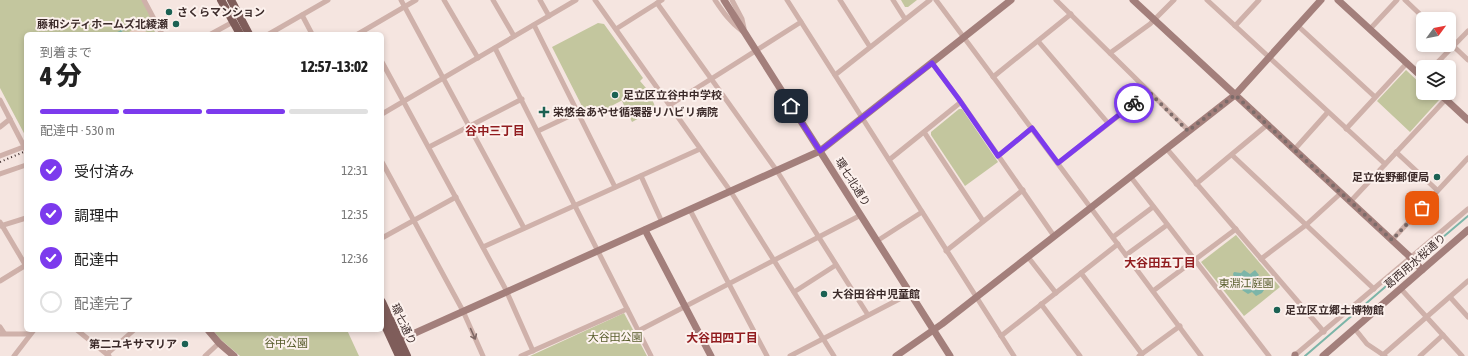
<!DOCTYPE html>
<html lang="ja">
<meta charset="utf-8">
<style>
:root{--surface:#fff;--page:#f2f2f2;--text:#222;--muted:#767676;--line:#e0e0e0;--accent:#7c3aed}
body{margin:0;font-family:"Asap Condensed","Noto Sans JP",sans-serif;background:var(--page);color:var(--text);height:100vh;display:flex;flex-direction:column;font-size:15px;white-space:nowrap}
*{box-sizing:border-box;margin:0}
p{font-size:13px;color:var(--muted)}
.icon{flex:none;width:22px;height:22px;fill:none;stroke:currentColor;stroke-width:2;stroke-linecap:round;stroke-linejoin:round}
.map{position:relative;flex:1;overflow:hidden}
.side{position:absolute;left:24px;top:32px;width:360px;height:300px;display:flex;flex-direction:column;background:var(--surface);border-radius:6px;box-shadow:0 2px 6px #0003}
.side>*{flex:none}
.needle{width:26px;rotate:58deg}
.controls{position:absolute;left:1416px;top:12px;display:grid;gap:8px}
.controls a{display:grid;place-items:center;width:40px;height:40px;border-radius:6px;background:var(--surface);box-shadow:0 2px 6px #0003;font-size:20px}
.pin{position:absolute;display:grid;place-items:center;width:34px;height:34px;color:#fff;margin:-17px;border-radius:8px;box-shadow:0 2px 6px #0006}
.courier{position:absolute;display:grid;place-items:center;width:40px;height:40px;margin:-20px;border:3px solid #7c3aed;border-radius:50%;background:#fff;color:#222;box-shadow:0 1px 5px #0007}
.summary em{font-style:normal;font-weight:800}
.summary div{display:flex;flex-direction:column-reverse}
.summary{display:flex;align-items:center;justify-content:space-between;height:68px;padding:0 16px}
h1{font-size:26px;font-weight:800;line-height:30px}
.bar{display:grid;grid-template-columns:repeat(4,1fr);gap:6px 4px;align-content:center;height:48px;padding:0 16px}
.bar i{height:5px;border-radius:3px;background:var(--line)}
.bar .current{background:var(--accent)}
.bar p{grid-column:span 4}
ol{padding:0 16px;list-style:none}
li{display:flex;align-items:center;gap:12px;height:44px}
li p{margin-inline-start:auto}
li .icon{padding:4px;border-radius:50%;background:var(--accent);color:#fff;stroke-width:4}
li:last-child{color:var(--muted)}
li i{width:22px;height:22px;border:2px solid var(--line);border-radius:50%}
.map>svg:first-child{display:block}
.green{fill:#c3c69e}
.plaza{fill:#eed1c6}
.water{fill:#7cb5a8}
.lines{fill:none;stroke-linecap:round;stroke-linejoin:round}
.stream{stroke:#7cb5a8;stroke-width:2}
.street{stroke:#cfb1aa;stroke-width:5}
.secondary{stroke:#a37f7b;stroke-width:7}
.primary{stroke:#7f5d5a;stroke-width:8}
.rail{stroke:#3c2b2a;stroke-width:2;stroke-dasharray:1 3;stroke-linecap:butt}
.oneway{stroke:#7e6764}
.done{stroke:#7d6c6a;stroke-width:4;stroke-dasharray:0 7.2}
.route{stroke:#7c3aed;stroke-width:5}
.poi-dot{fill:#1b6153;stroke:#fcf1ed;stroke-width:1.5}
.labels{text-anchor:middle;stroke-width:4;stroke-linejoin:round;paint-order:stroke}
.poi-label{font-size:11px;font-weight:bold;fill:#3c2b2a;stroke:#fcf1ed;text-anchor:start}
.street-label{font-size:11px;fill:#3c2b2a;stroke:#fcf1ed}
.park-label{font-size:11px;fill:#575c2b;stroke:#fcf1ed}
.neighbourhood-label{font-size:12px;font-weight:bold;fill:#911c1f;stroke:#fcf1ed}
</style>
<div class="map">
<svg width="1468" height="356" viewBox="0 0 1468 356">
<rect width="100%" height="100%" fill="#f5e5e0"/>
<g class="green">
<polygon points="0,0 142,0 157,28 154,30 156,34 26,34 26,137 0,88"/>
<polygon points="901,0 917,0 908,7 905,7"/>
<polygon points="598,23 604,24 643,78 640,81 646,88 588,118 552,47"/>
<polygon points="1406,70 1423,86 1423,93 1431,93 1439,100 1410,132 1377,101"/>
<polygon points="645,90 652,99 656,109 632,122 622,101"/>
<polygon points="959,109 962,109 998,162 965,186 931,135 931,132"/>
<polygon points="1236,235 1280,287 1244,316 1201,262"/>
<polygon points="624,313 647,356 530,356"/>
<polygon points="213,330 347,330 359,356 240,356 220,339"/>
</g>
<polygon class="plaza" points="139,29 145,31 151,34 126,34 132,30"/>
<path class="water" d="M1244 270 1250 274 1255 270 1259 275 1256 278 1257 280 1256 285 1258 286H1261L1264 290 1262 293 1256 296 1252 292 1248 294 1242 290 1243 285C1238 281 1235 282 1233 274L1234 272 1241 273Z"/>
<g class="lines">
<g class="stream">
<polyline points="115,34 120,32 134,18"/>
<polyline points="1416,260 1468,216"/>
<polyline points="1305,356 1413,263"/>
</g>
<g class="street">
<polyline points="144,0 162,34"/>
<polyline points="401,0 524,228"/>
<polyline points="444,0 478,58"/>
<polyline points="493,0 514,36"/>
<polyline points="540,0 549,16"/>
<polyline points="595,0 731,192 834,356"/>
<path d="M715 0C723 12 730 22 742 31"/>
<polyline points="732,0 742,19 744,28"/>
<polyline points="787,0 1014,356"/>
<polyline points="840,0 870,47"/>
<polyline points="893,0 905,19"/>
<polyline points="936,0 1201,356"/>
<polyline points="1056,0 1189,131"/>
<polyline points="1207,0 1385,164"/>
<polyline points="1405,0 1425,19"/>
<polyline points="657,3 777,171 868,315"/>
<polyline points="302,15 312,34"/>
<polyline points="534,25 615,187"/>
<polyline points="1235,26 1259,0"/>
<polyline points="1298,26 1375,97"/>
<polyline points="616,29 662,0"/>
<polyline points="1370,29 1397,0"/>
<polyline points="211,34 233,22"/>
<polyline points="269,34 328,0"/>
<polyline points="358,34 416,0"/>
<polyline points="1038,41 1108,123"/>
<polyline points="1449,42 1468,60"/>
<polyline points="495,48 651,356"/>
<polyline points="1110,53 1150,24 1174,0"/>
<polyline points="382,62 505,288 533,351"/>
<polyline points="932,63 961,102 1054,236"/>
<polyline points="1433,67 1468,31"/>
<polyline points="835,75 930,0"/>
<polyline points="993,77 1071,14"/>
<polyline points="0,100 26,150"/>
<polyline points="670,105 801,22"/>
<polyline points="382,114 576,0"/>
<polyline points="0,127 10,119"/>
<polyline points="1346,129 1407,63"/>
<polyline points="538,131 578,112"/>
<polyline points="924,132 983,221"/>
<polyline points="429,147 522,99"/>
<polyline points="1166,148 1324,332"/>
<polyline points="1294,150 1328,112"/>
<polyline points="1396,152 1437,190"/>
<polyline points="1232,155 1374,289"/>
<polyline points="0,156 26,146"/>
<polyline points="998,156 1032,128"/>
<polyline points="889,160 961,102"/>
<polyline points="382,162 463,311 483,356"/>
<polyline points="1058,163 1149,92"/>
<polyline points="0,174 26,165"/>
<polyline points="641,176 662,222"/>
<polyline points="1130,176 1269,356"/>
<polyline points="1196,184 1267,125"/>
<polyline points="1350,202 1446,99"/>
<polyline points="690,210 767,356"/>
<polyline points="0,222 26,266"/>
<polyline points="0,226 26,218"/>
<polyline points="1113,237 1153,207"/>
<polyline points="382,238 456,197"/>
<polyline points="1392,240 1468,158"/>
<polyline points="877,241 922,212"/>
<polyline points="483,247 700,149"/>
<polyline points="946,251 1023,190"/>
<polyline points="1126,255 1167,225"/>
<polyline points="1028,257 1056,293"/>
<polyline points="1261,259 1306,225 1341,193"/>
<polyline points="1081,273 1142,354"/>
<polyline points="0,281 26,265"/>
<polyline points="1401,289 1462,356"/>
<polyline points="1153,291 1236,229"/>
<polyline points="794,292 836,265"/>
<polyline points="1450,297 1468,317"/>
<polyline points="1041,304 1080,356"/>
<polyline points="0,327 4,333"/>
<polyline points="1355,329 1367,344 1385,356"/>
<polyline points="77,330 109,356"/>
<polyline points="638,331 861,215"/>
<polyline points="0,334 30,334"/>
<polyline points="1001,336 1118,244"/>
<polyline points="107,354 134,330"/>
<polyline points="1383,355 1468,281"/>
<polyline points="14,356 34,330"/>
<polyline points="205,356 219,343"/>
<polyline points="521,356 627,309"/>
<polyline points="790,356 911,293"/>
<polyline points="1139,356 1180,326"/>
<polyline points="1294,356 1468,209"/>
<polyline points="1420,356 1443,335"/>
</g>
<g class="secondary">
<polyline points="724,0 950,356"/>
<polyline points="1133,0 1408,255 1422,270"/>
<polyline points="1338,0 1423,78"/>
<polyline points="1439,93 1468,120"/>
<polyline points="645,230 711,356"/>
<polyline points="208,330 219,343 234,356"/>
<polyline points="395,342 820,151 1011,0"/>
<polyline points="1295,355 1295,356"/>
<polyline points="896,356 942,324 1235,95 1321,0"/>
<polyline points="1323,356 1468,230"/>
</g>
<g class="primary">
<polyline points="221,0 240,34"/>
<polyline points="231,0 249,34"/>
<polyline points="382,302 407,356"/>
<polyline points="382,319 399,356"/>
</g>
<polyline class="rail" points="0,162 26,151"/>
</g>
<defs><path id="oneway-shaft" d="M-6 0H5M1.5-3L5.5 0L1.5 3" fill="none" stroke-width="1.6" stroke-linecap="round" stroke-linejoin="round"/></defs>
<use class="oneway" href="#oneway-shaft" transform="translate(473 334) rotate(66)"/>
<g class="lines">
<polyline class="done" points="1134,103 1149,92 1188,131 1235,95 1392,240 1422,208"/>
<polyline class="route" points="791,106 820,151 932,63 958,98 998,156 1032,128 1058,163 1134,103"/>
</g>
<g class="poi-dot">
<circle cx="169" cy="12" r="4"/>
<circle cx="176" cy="24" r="4"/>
<circle cx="615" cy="95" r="4"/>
<path d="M542 106h4v4h4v4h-4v4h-4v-4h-4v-4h4z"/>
<circle cx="1437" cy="177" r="4"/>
<circle cx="824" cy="294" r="4"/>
<circle cx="1277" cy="310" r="4"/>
<circle cx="185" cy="344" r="4"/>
</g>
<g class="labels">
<g class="poi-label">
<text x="177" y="16">さくらマンション</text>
<text x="168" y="28" text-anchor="end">藤和シティホームズ北綾瀬</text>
<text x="623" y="99">足立区立谷中中学校</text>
<text x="553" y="116">栄悠会あやせ循環器リハビリ病院</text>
<text x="1429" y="181" text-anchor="end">足立佐野郵便局</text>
<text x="832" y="298">大谷田谷中児童館</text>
<text x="1285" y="314">足立区立郷土博物館</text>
<text x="177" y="348" text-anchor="end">第二ユキサマリア</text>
</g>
<g class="street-label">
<text transform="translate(853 182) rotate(58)" y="4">環七北通り</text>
<text transform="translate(1415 261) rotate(-41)" y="4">葛西用水桜通り</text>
<text transform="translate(404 324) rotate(65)" y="4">環七通り</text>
</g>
<g class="park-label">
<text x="1246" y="287">東淵江庭園</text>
<text x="615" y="341">大谷田公園</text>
<text x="286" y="347">谷中公園</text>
</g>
<g class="neighbourhood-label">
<text x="495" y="135">谷中三丁目</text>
<text x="1160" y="267">大谷田五丁目</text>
<text x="722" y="342">大谷田四丁目</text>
</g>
</g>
</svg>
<div class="controls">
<a><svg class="needle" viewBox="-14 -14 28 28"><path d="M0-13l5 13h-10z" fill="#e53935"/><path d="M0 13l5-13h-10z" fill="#767676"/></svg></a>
<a><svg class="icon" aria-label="layers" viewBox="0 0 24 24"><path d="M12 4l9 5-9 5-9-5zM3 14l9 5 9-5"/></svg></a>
</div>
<div class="pin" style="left:1422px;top:208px;background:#ea580c"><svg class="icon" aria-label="bag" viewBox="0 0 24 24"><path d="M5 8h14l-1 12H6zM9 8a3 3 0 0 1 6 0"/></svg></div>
<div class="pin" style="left:791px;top:106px;background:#1f2937"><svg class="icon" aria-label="home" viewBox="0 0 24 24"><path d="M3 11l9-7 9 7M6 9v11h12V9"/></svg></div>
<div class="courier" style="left:1134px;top:103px"><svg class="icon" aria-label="bike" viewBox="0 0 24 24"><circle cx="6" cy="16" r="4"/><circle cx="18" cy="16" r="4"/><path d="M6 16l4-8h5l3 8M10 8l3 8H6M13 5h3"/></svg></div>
<section class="side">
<div class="summary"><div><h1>4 分</h1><p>到着まで</p></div><em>12:57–13:02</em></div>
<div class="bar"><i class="current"></i><i class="current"></i><i class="current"></i><i></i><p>配達中 · 530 m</p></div>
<ol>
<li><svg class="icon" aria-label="check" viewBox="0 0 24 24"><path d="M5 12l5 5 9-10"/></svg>受付済み<p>12:31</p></li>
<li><svg class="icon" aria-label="check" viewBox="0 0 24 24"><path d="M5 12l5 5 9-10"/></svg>調理中<p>12:35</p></li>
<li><svg class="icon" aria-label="check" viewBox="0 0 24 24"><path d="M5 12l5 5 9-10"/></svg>配達中<p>12:36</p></li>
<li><i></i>配達完了</li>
</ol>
</section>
</div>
